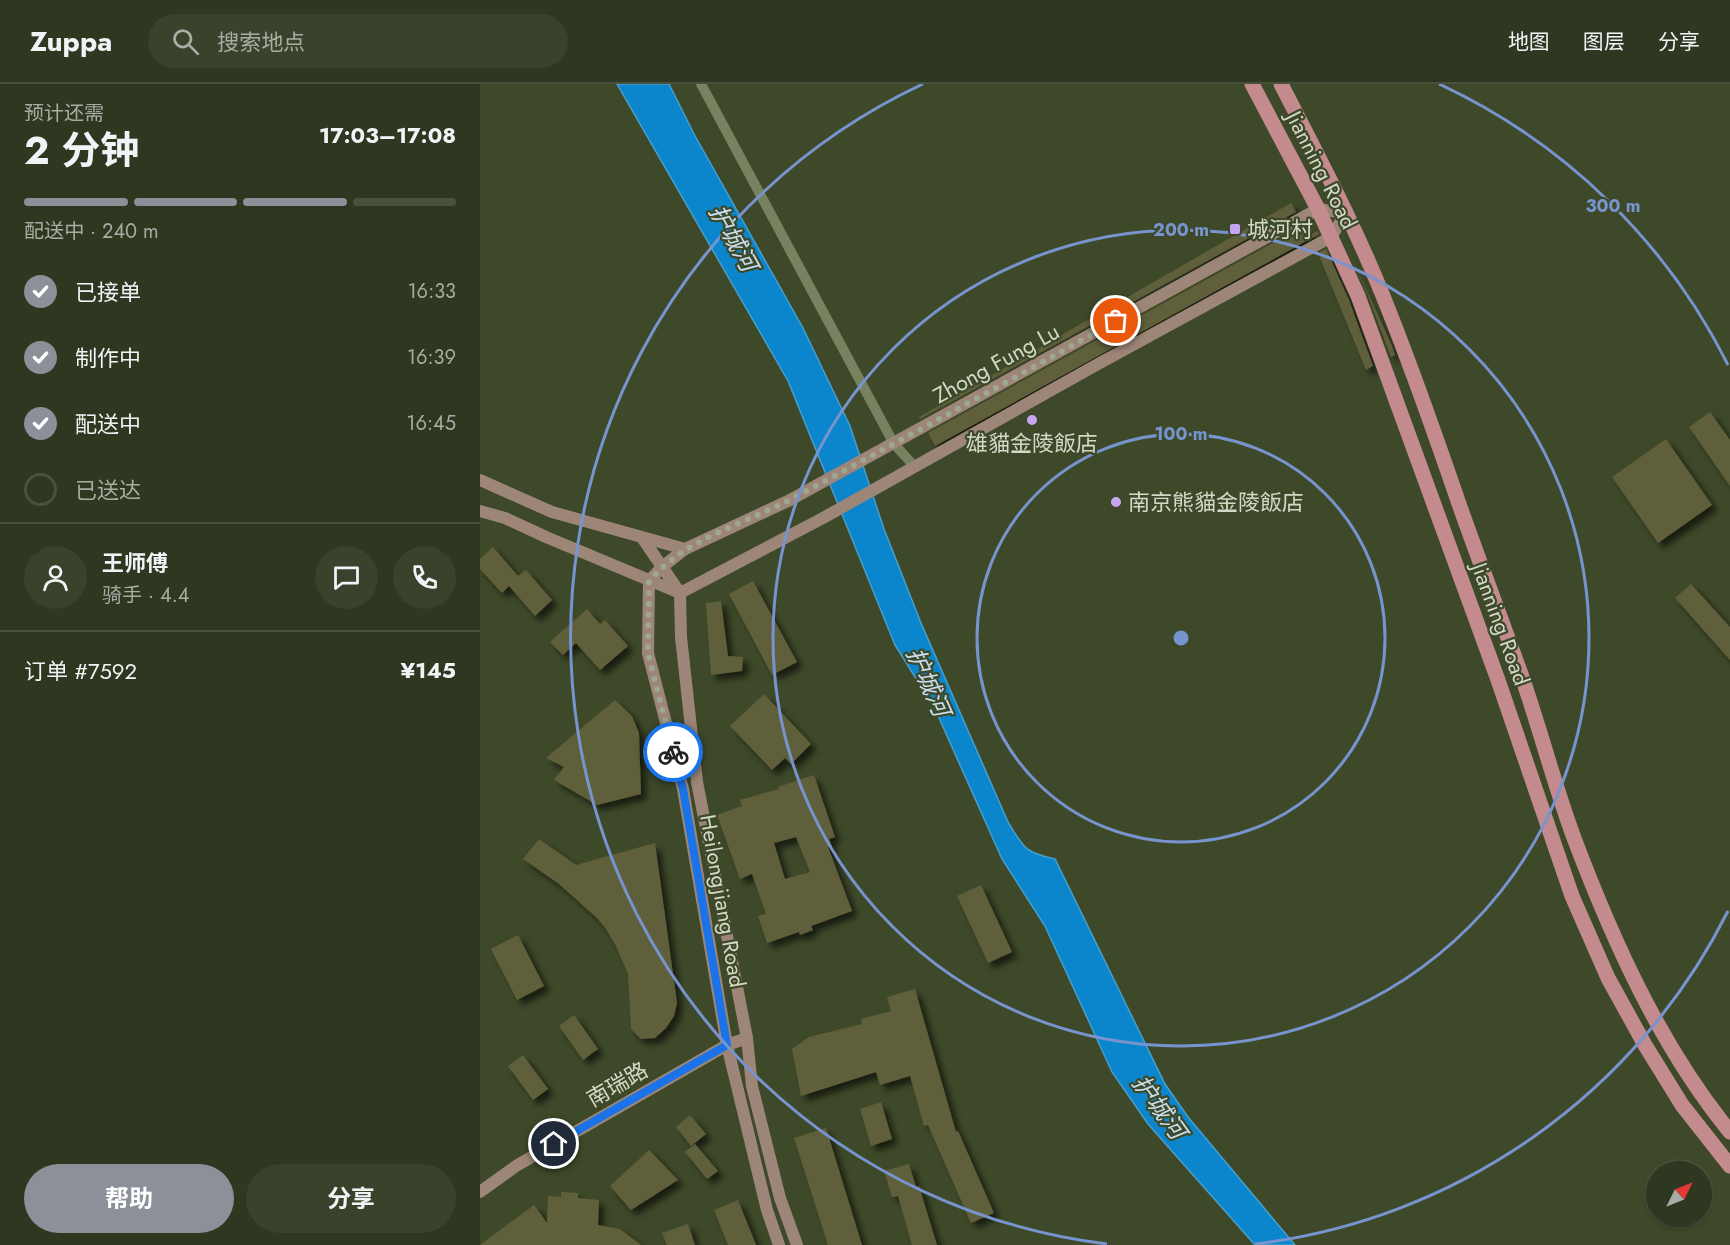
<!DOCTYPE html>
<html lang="zh">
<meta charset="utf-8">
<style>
:root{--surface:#2e371f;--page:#3a422c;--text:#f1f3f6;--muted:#a7aca4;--line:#49513d;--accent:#8c9099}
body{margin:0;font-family:Jost,"Noto Sans SC",sans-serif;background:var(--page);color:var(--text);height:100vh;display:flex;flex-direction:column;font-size:22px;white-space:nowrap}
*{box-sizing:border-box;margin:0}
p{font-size:20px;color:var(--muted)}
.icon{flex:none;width:33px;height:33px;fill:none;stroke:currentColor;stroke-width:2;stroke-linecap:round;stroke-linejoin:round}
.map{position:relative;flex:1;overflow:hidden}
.details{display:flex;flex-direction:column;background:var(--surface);width:480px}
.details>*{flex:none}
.needle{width:39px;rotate:47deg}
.tools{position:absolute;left:1166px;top:1077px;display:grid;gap:12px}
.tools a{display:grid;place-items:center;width:66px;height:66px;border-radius:50%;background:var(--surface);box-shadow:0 2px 4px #0004,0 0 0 2px var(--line);font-size:30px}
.pin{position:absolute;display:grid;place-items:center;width:51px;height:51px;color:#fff;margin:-26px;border:3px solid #fff;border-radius:50%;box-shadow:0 2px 6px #0007}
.courier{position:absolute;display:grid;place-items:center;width:60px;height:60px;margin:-30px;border:4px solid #1a73e8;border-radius:50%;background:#fff;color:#222;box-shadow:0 2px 8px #0007}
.head em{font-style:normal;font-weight:700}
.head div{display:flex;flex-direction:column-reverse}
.head{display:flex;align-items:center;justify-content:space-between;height:102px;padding:0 24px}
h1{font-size:39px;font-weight:700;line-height:45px}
.bar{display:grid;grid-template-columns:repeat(4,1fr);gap:9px 6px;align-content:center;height:72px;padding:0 24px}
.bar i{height:8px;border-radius:4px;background:var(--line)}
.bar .active{background:var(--accent)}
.bar p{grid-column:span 4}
.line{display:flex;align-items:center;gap:15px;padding:0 24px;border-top:2px solid var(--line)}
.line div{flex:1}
.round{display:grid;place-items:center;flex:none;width:63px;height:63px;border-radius:32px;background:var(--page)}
ol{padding:0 24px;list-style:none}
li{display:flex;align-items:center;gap:18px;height:66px}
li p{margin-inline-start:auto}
li .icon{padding:6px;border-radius:50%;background:var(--accent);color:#fff;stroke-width:4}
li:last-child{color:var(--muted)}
li i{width:33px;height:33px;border:3px solid var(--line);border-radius:50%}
.primary-button{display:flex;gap:12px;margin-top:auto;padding:12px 24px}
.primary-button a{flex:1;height:69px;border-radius:36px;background:var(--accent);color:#fff;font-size:24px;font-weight:700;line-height:69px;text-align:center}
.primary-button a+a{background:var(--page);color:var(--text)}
header{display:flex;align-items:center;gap:36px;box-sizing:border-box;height:84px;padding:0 30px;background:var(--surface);border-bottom:2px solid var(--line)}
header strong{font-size:28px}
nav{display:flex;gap:33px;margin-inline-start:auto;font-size:21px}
.search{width:420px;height:54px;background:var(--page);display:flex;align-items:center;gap:15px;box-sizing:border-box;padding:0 21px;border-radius:33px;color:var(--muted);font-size:22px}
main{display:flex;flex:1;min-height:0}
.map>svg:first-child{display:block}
.water{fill:#0b86cd;stroke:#479fcb;stroke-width:1.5}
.building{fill:#615e3a;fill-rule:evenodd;filter:url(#shadow)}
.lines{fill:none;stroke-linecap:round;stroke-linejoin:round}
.street{stroke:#768260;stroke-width:10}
.secondary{stroke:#9d8677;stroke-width:12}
.primary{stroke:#c48b8e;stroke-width:15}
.done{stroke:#9ea78f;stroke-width:6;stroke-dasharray:0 10.8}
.route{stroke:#1a73e8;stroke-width:8}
.ring{fill:none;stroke:#7894cf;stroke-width:3}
.poi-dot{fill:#c6a6f0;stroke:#3e4929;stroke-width:2}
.labels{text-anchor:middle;stroke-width:4.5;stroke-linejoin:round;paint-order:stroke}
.street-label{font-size:22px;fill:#d2d9c6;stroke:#3e4929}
.poi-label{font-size:22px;fill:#d2d9c6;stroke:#3e4929;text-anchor:start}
.water-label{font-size:24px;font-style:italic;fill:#c8def0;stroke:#3e4929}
.centre{fill:#7894cf;stroke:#3e4929;stroke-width:3}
.ring-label{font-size:18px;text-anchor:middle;font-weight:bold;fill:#7894cf;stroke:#3e4929;stroke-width:4.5;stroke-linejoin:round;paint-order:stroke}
</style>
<header>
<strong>Zuppa</strong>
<div class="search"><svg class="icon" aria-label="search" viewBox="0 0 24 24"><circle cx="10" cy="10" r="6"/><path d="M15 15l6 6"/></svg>搜索地点</div>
<nav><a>地图</a><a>图层</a><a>分享</a></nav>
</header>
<main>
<section class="details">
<div class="head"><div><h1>2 分钟</h1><p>预计还需</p></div><em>17:03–17:08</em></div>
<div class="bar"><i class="active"></i><i class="active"></i><i class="active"></i><i></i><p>配送中 · 240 m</p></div>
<ol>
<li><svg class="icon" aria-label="check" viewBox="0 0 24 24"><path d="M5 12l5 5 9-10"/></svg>已接单<p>16:33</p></li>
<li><svg class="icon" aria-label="check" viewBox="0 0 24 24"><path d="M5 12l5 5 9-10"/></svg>制作中<p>16:39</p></li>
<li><svg class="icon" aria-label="check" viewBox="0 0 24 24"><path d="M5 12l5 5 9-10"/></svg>配送中<p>16:45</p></li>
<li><i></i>已送达</li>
</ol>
<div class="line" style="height:108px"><a class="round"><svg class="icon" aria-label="person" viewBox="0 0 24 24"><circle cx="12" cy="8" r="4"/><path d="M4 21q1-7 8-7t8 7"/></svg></a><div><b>王师傅</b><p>骑手 · 4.4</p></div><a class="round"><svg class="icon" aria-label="chat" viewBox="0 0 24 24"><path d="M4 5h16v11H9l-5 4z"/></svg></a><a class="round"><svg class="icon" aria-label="phone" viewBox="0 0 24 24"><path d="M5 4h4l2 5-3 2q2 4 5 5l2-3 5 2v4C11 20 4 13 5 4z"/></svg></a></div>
<div class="line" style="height:78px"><div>订单 #7592</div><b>¥145</b></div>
<div class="primary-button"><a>帮助</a><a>分享</a></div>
</section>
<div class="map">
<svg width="1250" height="1161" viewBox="0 0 1250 1161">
<defs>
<filter id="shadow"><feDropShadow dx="5.5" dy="5.5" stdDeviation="3" flood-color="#0009"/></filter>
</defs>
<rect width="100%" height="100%" fill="#3e4929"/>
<path class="water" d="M137 0H189L214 50 323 244 370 342 404 445 441 539 528 738C544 764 544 768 575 775L685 1000 708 1033 815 1161H775L668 1040 632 988 565 842 522 775 455 625 415 561 308 297Z"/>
<g class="building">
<polygon points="811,119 816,128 440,335 439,333"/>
<polygon points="824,142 829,151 838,147 839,150 455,362 448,349"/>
<polygon points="862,152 912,262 915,271 911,273 887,209"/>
<polygon points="846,165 869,216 893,282 886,286 838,169"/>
<polygon points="1230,328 1250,356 1250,402 1209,343"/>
<polygon points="1186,355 1232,421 1178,459 1132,393"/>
<polygon points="13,463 38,492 46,486 72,516 55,532 29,502 22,509 0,485 0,475"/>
<polygon points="273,497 317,578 292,591 249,510"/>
<polygon points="1211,500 1250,543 1250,576 1195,514"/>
<polygon points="241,517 248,572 263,573 262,587 231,591 226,519"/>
<polygon points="107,525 120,540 125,536 148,562 120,586 96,559 83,571 70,558"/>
<polygon points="284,610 331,660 311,680 305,674 292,686 250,642"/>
<polygon points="135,616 152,632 159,649 161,710 117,721 74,696 84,683 66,674"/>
<path d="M334 691 355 753 349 755 352 762 348 763 372 827 331 842 333 846 320 851 319 848 287 859 278 832 286 830 272 790 260 795 237 731 262 722 260 716 299 705 298 703ZM316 753 330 788 305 795 294 759Z"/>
<polygon points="59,755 96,781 175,759 197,919 194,932 186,944 175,954 161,955 151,945 148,890 136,862 126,845 117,834 79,800 43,775"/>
<polygon points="501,801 532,868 508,879 477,812"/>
<polygon points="38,851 64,902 37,916 11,865"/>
<polygon points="435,905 476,1048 478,1047 514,1129 491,1139 448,1041 444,1042 430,992 400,1001 396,988 321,1012 312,965 329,953 382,940 381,935 411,927 407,913"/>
<polygon points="94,931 118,965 103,976 79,942"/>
<polygon points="43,971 68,1005 53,1016 28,982"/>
<polygon points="401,1018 412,1055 391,1062 380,1025"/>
<polygon points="210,1031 226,1050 211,1062 196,1043"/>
<polygon points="346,1044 382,1161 348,1161 314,1054"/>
<polygon points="215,1060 238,1087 227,1095 205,1068"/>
<polygon points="169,1066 198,1096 151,1126 130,1102"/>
<polygon points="429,1080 436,1103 439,1102 457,1161 432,1161 418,1112 412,1113 404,1087"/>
<polygon points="81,1108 98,1109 98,1114 119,1116 118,1141 140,1145 161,1161 0,1161 54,1121 67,1139 68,1112 81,1113"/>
<polygon points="258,1116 276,1161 248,1161 234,1126"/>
<polygon points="208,1140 215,1161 187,1161 182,1149"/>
</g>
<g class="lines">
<polyline class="street" points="221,0 414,360 435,383"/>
<g class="secondary">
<polyline points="0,396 72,428 205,465 310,416 838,125 866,129 851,153 618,280 343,434 200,509 66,453 25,434 0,427"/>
<polyline points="163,455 200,509 201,553 217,698 267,954 272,1002 300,1114 317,1161"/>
<polyline points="205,465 182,483 169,497 168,569 203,705 247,961 287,1126 299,1161"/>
<polyline points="0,1108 36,1082 247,961 267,954"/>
</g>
<g class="primary">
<polyline points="772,0 838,125 878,212 1018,596 1092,812 1128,894 1165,961 1202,1021 1250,1082"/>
<path d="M801 0C836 68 872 136 901 207 929 276 954 347 978 417 999 477 1022 536 1043 596 1061 648 1075 703 1094 754 1133 857 1180 962 1250 1048"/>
</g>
</g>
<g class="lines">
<path class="done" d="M193 668 168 569 169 497C208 453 263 441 313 414 422 356 529 297 636 237"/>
<polyline class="route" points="74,1060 247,961 203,705 193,668"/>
</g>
<g class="ring">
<circle cx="701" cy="554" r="204"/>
<circle cx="701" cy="554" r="408"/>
<path d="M1248 827A611 611 0 0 1 775 1160M627 1160A611 611 0 0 1 443 0M959 0A611 611 0 0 1 1248 281"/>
</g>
<g class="poi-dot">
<rect x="749" y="139" width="12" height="12" rx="3"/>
<circle cx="552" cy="336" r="6"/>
<circle cx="636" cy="418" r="6"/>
</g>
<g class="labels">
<g class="street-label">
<text transform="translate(842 86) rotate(63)" y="8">Jianning Road</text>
<text transform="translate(516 279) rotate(-29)" y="8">Zhong Fung Lu</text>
<text transform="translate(1021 540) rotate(70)" y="8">Jianning Road</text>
<text transform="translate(243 817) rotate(80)" y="8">Heilongjiang Road</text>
<text transform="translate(137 1000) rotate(-30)" y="8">南瑞路</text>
</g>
<g class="poi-label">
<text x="767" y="153">城河村</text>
<text x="552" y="367" text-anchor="middle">雄貓金陵飯店</text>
<text x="648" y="426">南京熊貓金陵飯店</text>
</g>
<g class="water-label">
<text transform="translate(253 154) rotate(61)" y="8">护城河</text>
<text transform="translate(448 598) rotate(66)" y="8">护城河</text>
<text transform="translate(679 1023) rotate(54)" y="8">护城河</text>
</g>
</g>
<circle cx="701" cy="554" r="9" class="centre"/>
<g class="ring-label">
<text x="1133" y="128">300 m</text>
<text x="701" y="152">200 m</text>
<text x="701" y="356">100 m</text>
</g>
</svg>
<div class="tools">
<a><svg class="needle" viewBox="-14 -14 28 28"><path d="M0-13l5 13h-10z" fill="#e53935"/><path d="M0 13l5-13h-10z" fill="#a7aca4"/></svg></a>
</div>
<div class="pin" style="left:636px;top:237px;background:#ea580c"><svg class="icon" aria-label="bag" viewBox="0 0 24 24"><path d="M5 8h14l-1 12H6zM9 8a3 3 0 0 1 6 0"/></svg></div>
<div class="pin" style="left:74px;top:1060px;background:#1f2937"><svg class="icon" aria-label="home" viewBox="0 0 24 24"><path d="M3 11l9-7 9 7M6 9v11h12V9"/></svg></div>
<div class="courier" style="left:193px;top:668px"><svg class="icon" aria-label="bike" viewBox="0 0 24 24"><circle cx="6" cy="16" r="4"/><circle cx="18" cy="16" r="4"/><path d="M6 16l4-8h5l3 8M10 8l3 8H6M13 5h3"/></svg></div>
</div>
</main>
